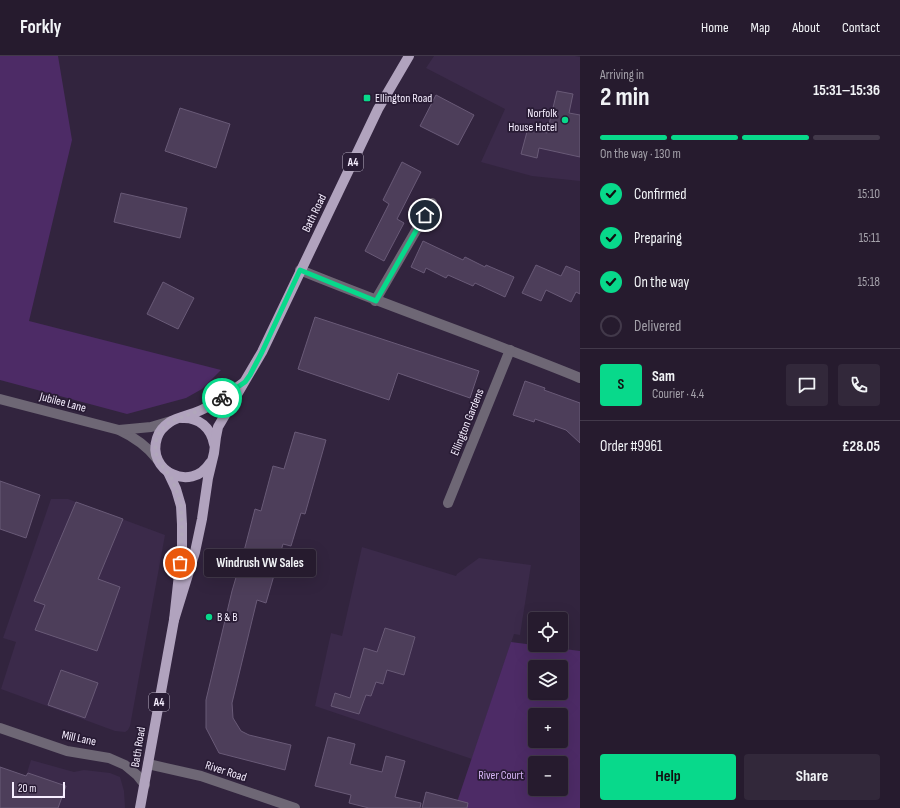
<!DOCTYPE html>
<meta charset="utf-8">
<style>
:root{--surface:#261b2e;--page:#32283a;--text:#f1f3f6;--muted:#a4a1aa;--line:#42394a;--accent:#08d98b}
body{margin:0;font-family:"Sofia Sans Condensed",sans-serif;background:var(--page);color:var(--text);height:100vh;display:flex;flex-direction:column;font-size:15px;white-space:nowrap}
*{box-sizing:border-box;margin:0}
p{font-size:13px;color:var(--muted)}
.icon{flex:none;width:22px;height:22px;fill:none;stroke:currentColor;stroke-width:2;stroke-linecap:round;stroke-linejoin:round}
.map{position:relative;flex:1;overflow:hidden}
.side{display:flex;flex-direction:column;background:var(--surface);width:320px}
.side>*{flex:none}
.fabs{position:absolute;left:528px;top:556px;display:grid;gap:8px}
.fabs a{display:grid;place-items:center;width:40px;height:40px;border-radius:4px;background:var(--surface);box-shadow:0 4px 16px #0002,0 0 0 1px var(--line);font-size:20px}
.scale{position:absolute;left:12px;bottom:10px;width:53px;box-sizing:border-box;padding-left:4px;border:2px solid #f6eeff;border-top:0;font-size:11px;line-height:14px;white-space:nowrap;color:#f6eeff;-webkit-text-stroke:3px #281b34;paint-order:stroke}
.pin{position:absolute;display:grid;place-items:center;width:34px;height:34px;color:#fff;margin:-17px;border:2px solid #fff;border-radius:50%;box-shadow:0 1px 4px #0007}
.courier{position:absolute;display:grid;place-items:center;width:40px;height:40px;margin:-20px;border:3px solid #08d98b;border-radius:50%;background:#fff;color:#222;box-shadow:0 1px 5px #0007}
.bubble{position:absolute;height:28px;border-radius:4px;background:var(--surface);box-shadow:0 4px 16px #0002,0 0 0 1px var(--line);font-size:13px;font-weight:700;line-height:28px;text-align:center}
.overview em{font-style:normal;font-weight:700}
.overview div{display:flex;flex-direction:column-reverse}
.overview{display:flex;align-items:center;justify-content:space-between;height:68px;padding:0 20px}
h1{font-size:26px;font-weight:700;line-height:30px}
.bar{display:grid;grid-template-columns:repeat(4,1fr);gap:6px 4px;align-content:center;height:48px;padding:0 20px}
.bar i{height:5px;border-radius:3px;background:var(--line)}
.bar .on{background:var(--accent)}
.bar p{grid-column:span 4}
.line{display:flex;align-items:center;gap:10px;padding:0 20px;border-top:1px solid var(--line)}
.line div{flex:1}
.round{display:grid;place-items:center;flex:none;width:42px;height:42px;border-radius:4px;background:var(--page)}
ol{padding:0 20px;list-style:none}
li{display:flex;align-items:center;gap:12px;height:44px}
li p{margin-inline-start:auto}
li .icon{padding:4px;border-radius:50%;background:var(--accent);color:#111;stroke-width:4}
li:last-child{color:var(--muted)}
li i{width:22px;height:22px;border:2px solid var(--line);border-radius:50%}
.cta{display:flex;gap:8px;margin-top:auto;padding:8px 20px}
.cta a{flex:1;height:46px;border-radius:4px;background:var(--accent);color:#111;font-size:16px;font-weight:700;line-height:46px;text-align:center}
.cta a+a{background:var(--page);color:var(--text)}
header{display:flex;align-items:center;gap:24px;box-sizing:border-box;height:56px;padding:0 20px;background:var(--surface);border-bottom:1px solid var(--line)}
header strong{font-size:19px}
nav{display:flex;gap:22px;margin-inline-start:auto;font-size:14px}
main{display:flex;flex:1;min-height:0}
.map>svg:first-child{display:block}
.built{fill:#3b2a4a}
.green{fill:#4d2b66;fill-rule:evenodd}
.building{fill:#4d3e5a;stroke:#695a77}
.lines{fill:none;stroke-linecap:round;stroke-linejoin:round}
.minor{stroke:#6e6775;stroke-width:10}
.primary{stroke:#b1a3be;stroke-width:10}
.done{stroke:#b1a7bb;stroke-width:4;stroke-dasharray:0 7.2}
.route{stroke:#08d98b;stroke-width:5}
.poi-dot{fill:#08d98b;stroke:#281b34;stroke-width:1.5}
.labels{text-anchor:middle;stroke-width:3.5;stroke-linejoin:round;paint-order:stroke}
.shield{fill:#281b34;stroke:#b8afc2;stroke-width:1}
.shield-label{font-size:11px;font-weight:bold;fill:#f6eeff}
.poi-label{font-size:12px;fill:#f6eeff;stroke:#281b34;text-anchor:start}
.street-label{font-size:12px;fill:#f6eeff;stroke:#281b34}
.park-label{font-size:12px;fill:#d7b5f6;stroke:#281b34}
</style>
<header>
<strong>Forkly</strong>
<nav><a>Home</a><a>Map</a><a>About</a><a>Contact</a></nav>
</header>
<main>
<div class="map">
<svg width="580" height="752" viewBox="0 0 580 752">
<rect width="100%" height="100%" fill="#32243e"/>
<g class="built">
<polygon points="434,0 575,0 580,1 580,125 532,120 481,106 505,53 426,12"/>
<polygon points="51,443 68,443 165,479 130,670 128,674 125,676 115,675 1,633 16,586 3,582"/>
<polygon points="362,491 456,520 457,518 479,502 531,509 520,579 514,578 472,703 315,650 331,577 342,580"/>
<polygon points="31,704 74,716 84,714 110,717 120,721 124,735 125,752 16,752"/>
</g>
<g class="green">
<polygon points="0,0 58,0 72,84 29,265 221,314 202,333 186,342 127,358 0,324"/>
<path d="M511 586 580 595V752H455ZM535 611H561V637H535ZM535 659H561V685H535ZM535 707H561V733H535Z"/>
</g>
<g class="building">
<polygon points="557,35 573,38 569,57 580,59 580,101 539,92 537,102 521,98 528,72 547,77"/>
<polygon points="436,39 474,59 458,89 420,70"/>
<polygon points="180,52 230,68 216,112 165,95"/>
<polygon points="402,106 421,116 397,163 404,167 384,205 365,195 389,148 383,144"/>
<polygon points="121,137 187,152 180,182 114,166"/>
<polygon points="423,185 463,204 465,201 485,211 486,209 514,221 505,241 475,227 473,230 448,219 446,222 426,212 424,217 411,211"/>
<polygon points="536,209 561,220 566,210 580,216 580,238 576,236 571,246 546,234 541,245 522,237"/>
<polygon points="163,226 194,242 178,273 147,258"/>
<polygon points="315,261 479,315 470,342 398,317 389,344 298,313"/>
<polygon points="525,325 545,332 544,334 580,347 580,387 566,374 535,363 534,366 513,359"/>
<polygon points="295,376 326,384 305,458 301,457 291,490 283,488 266,547 257,544 232,647 233,662 241,675 249,679 291,689 285,714 219,697 206,672 206,644 232,535 237,518 238,518 255,453 261,455 273,410 284,413"/>
<polygon points="0,425 40,439 26,482 0,473"/>
<polygon points="76,446 123,463 98,523 120,531 97,595 35,574 45,549 34,545"/>
<polygon points="385,572 415,581 404,619 387,614 383,628 376,626 371,640 366,639 359,658 331,650 335,637 350,642 364,592 377,596"/>
<polygon points="61,614 98,627 85,662 48,649"/>
<polygon points="328,681 355,688 350,708 382,716 386,700 405,705 395,741 421,747 420,752 369,752 349,747 351,739 315,730"/>
<polygon points="0,711 26,720 28,717 66,730 58,752 0,752"/>
<polygon points="426,736 468,747 467,752 422,752"/>
</g>
<g class="lines">
<g class="minor">
<path d="M300 214C393 252 487 284 580 322"/>
<polyline points="375,245 432,147"/>
<path d="M0 343 119 374C134 381 147 390 157 403"/>
<polyline points="119,374 151,371 171,365"/>
<polyline points="448,447 510,294"/>
<polyline points="0,672 67,695 109,702 125,709 137,719 145,729"/>
<polyline points="148,708 201,720 295,752"/>
</g>
<g class="primary">
<path d="M182 362C199 361 211 372 214 388"/>
<path d="M210 407C191 437 146 415 157 382 159 375 164 370 170 366 178 361 190 359 199 355 215 348 229 337 243 327"/>
<polyline points="174,564 195,496 202,463 208,422 214,397 216,381 218,371 262,296 378,53 409,0"/>
<polyline points="140,752 174,564 182,491 182,468 181,450 176,433 168,416"/>
</g>
</g>
<g class="lines">
<polyline class="done" points="180,507 182,476 181,450 176,433 172,423 157,403 155,388 157,381 160,375 171,365 198,355 222,342"/>
<polyline class="route" points="222,342 245,326 250,319 262,296 300,214 376,245 425,159"/>
</g>
<g class="poi-dot">
<rect x="363" y="38" width="8" height="8" rx="2"/>
<circle cx="565" cy="64" r="4"/>
<circle cx="209" cy="561" r="4"/>
</g>
<g class="labels">
<g class="shield">
<rect x="343" y="97" width="20" height="18" rx="3"/>
<rect x="149" y="637" width="20" height="18" rx="3"/>
</g>
<g class="shield-label">
<text x="353" y="110">A4</text>
<text x="159" y="650">A4</text>
</g>
<g class="poi-label">
<text x="375" y="46">Ellington Road</text>
<text x="557" y="61" text-anchor="end">Norfolk<tspan x="557" dy="14">House Hotel</tspan></text>
<text x="217" y="565">B &amp; B</text>
</g>
<g class="street-label">
<text transform="translate(314 157) rotate(-64)" y="4">Bath Road</text>
<text transform="translate(63 346) rotate(15)" y="4">Jubilee Lane</text>
<text transform="translate(467 366) rotate(-68)" y="4">Ellington Gardens</text>
<text transform="translate(79 682) rotate(12)" y="4">Mill Lane</text>
<text transform="translate(138 691) rotate(-81)" y="4">Bath Road</text>
<text transform="translate(226 715) rotate(18)" y="4">River Road</text>
</g>
<g class="park-label">
<text x="501" y="723">River Court</text>
</g>
</g>
</svg>
<div class="fabs">
<a><svg class="icon" aria-label="locate" viewBox="0 0 24 24"><circle cx="12" cy="12" r="6"/><path d="M12 2v4M12 18v4M2 12h4M18 12h4"/></svg></a>
<a><svg class="icon" aria-label="layers" viewBox="0 0 24 24"><path d="M12 4l9 5-9 5-9-5zM3 14l9 5 9-5"/></svg></a>
<a>+</a>
<a>−</a>
</div>
<div class="scale">20 m</div>
<div class="pin" style="left:180px;top:507px;background:#ea580c"><svg class="icon" aria-label="bag" viewBox="0 0 24 24"><path d="M5 8h14l-1 12H6zM9 8a3 3 0 0 1 6 0"/></svg></div>
<div class="pin" style="left:425px;top:159px;background:#1f2937"><svg class="icon" aria-label="home" viewBox="0 0 24 24"><path d="M3 11l9-7 9 7M6 9v11h12V9"/></svg></div>
<div class="courier" style="left:222px;top:342px"><svg class="icon" aria-label="bike" viewBox="0 0 24 24"><circle cx="6" cy="16" r="4"/><circle cx="18" cy="16" r="4"/><path d="M6 16l4-8h5l3 8M10 8l3 8H6M13 5h3"/></svg></div>
<div class="bubble" style="left:204px;top:493px;width:112px">Windrush VW Sales</div>
</div>
<section class="side">
<div class="overview"><div><h1>2 min</h1><p>Arriving in</p></div><em>15:31–15:36</em></div>
<div class="bar"><i class="on"></i><i class="on"></i><i class="on"></i><i></i><p>On the way · 130 m</p></div>
<ol>
<li><svg class="icon" aria-label="check" viewBox="0 0 24 24"><path d="M5 12l5 5 9-10"/></svg>Confirmed<p>15:10</p></li>
<li><svg class="icon" aria-label="check" viewBox="0 0 24 24"><path d="M5 12l5 5 9-10"/></svg>Preparing<p>15:11</p></li>
<li><svg class="icon" aria-label="check" viewBox="0 0 24 24"><path d="M5 12l5 5 9-10"/></svg>On the way<p>15:18</p></li>
<li><i></i>Delivered</li>
</ol>
<div class="line" style="height:72px"><b class="round" style="background:var(--accent);color:#111">S</b><div><b>Sam</b><p>Courier · 4.4</p></div><a class="round"><svg class="icon" aria-label="chat" viewBox="0 0 24 24"><path d="M4 5h16v11H9l-5 4z"/></svg></a><a class="round"><svg class="icon" aria-label="phone" viewBox="0 0 24 24"><path d="M5 4h4l2 5-3 2q2 4 5 5l2-3 5 2v4C11 20 4 13 5 4z"/></svg></a></div>
<div class="line" style="height:52px"><div>Order #9961</div><b>£28.05</b></div>
<div class="cta"><a>Help</a><a>Share</a></div>
</section>
</main>
